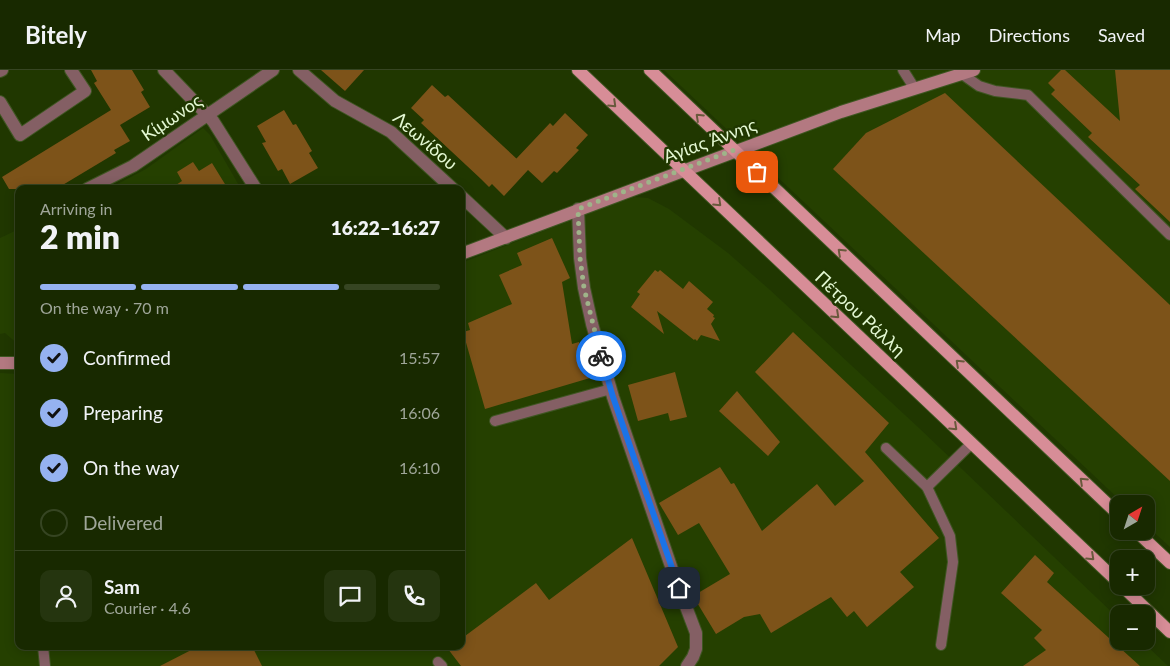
<!DOCTYPE html>
<meta charset="utf-8">
<style>
:root{--surface:#182900;--page:#25350f;--text:#f1f3f6;--muted:#9fa699;--line:#364522;--accent:#95b2f1}
body{margin:0;font-family:Lato,sans-serif;background:var(--page);color:var(--text);height:100vh;display:flex;flex-direction:column;font-size:19px;white-space:nowrap}
*{box-sizing:border-box;margin:0}
p{font-size:16px;color:var(--muted)}
.icon{flex:none;width:28px;height:28px;fill:none;stroke:currentColor;stroke-width:2;stroke-linecap:round;stroke-linejoin:round}
.map{position:relative;flex:1;overflow:hidden}
.side{position:absolute;left:15px;top:115px;width:450px;height:465px;display:flex;flex-direction:column;background:var(--surface);border-radius:10px;box-shadow:0 2px 12px #0003,0 0 0 1px var(--line)}
.side>*{flex:none}
.needle{width:32px;rotate:39deg}
.buttons{position:absolute;left:1110px;top:425px;display:grid;gap:10px}
.buttons a{display:grid;place-items:center;width:45px;height:45px;border-radius:10px;background:var(--surface);box-shadow:0 2px 12px #0003,0 0 0 1px var(--line);font-size:25px}
.pin{position:absolute;display:grid;place-items:center;width:42px;height:42px;color:#fff;margin:-21px;border-radius:10px;box-shadow:0 2px 8px #0006}
.courier{position:absolute;display:grid;place-items:center;width:50px;height:50px;margin:-25px;border:4px solid #1a73e8;border-radius:50%;background:#fff;color:#222;box-shadow:0 1px 6px #0007}
.summary em{font-style:normal;font-weight:800}
.summary div{display:flex;flex-direction:column-reverse}
.summary{display:flex;align-items:center;justify-content:space-between;height:85px;padding:0 25px}
h1{font-size:32px;font-weight:800;line-height:38px}
.bar{display:grid;grid-template-columns:repeat(4,1fr);gap:8px 5px;align-content:center;height:60px;padding:0 25px}
.bar i{height:6px;border-radius:4px;background:var(--line)}
.bar .active{background:var(--accent)}
.bar p{grid-column:span 4}
.line{display:flex;align-items:center;gap:12px;padding:0 25px;border-top:1px solid var(--line)}
.line div{flex:1}
.round{display:grid;place-items:center;flex:none;width:52px;height:52px;border-radius:10px;background:var(--page)}
ol{padding:0 25px;list-style:none}
li{display:flex;align-items:center;gap:15px;height:55px}
li p{margin-inline-start:auto}
li .icon{padding:5px;border-radius:50%;background:var(--accent);color:#111;stroke-width:4}
li:last-child{color:var(--muted)}
li i{width:28px;height:28px;border:2px solid var(--line);border-radius:50%}
header{display:flex;align-items:center;gap:30px;box-sizing:border-box;height:70px;padding:0 25px;background:var(--surface);border-bottom:1px solid var(--line)}
header strong{font-size:24px}
nav{display:flex;gap:28px;margin-inline-start:auto;font-size:18px}
.map>svg:first-child{display:block}
.built{fill:#254000}
.building{fill:#7d5319}
.lines{fill:none;stroke-linecap:round;stroke-linejoin:round}
.lane-casing{stroke:#3f5622;stroke-width:12}
.street-casing{stroke:#3f5622;stroke-width:14}
.secondary-casing{stroke:#3f5622;stroke-width:14}
.primary-casing{stroke:#3f5622;stroke-width:14}
.lane{stroke:#845f64;stroke-width:10}
.street{stroke:#845f64;stroke-width:12}
.secondary{stroke:#b37981;stroke-width:12}
.primary{stroke:#d78d97;stroke-width:12}
.oneway{stroke:#69593c}
.done{stroke:#9fb489;stroke-width:5;stroke-dasharray:0 9}
.route{stroke:#1a73e8;stroke-width:6}
.labels{text-anchor:middle;stroke-width:5;stroke-linejoin:round;paint-order:stroke}
.street-label{font-size:18px;fill:#e4f8d3;stroke:#203700}
</style>
<header>
<strong>Bitely</strong>
<nav><a>Map</a><a>Directions</a><a>Saved</a></nav>
</header>
<div class="map">
<svg width="1170" height="596" viewBox="0 0 1170 596">
<rect width="100%" height="100%" fill="#203700"/>
<g class="built">
<polygon points="664,0 1170,0 1170,477 1146,455 1146,434 1124,434"/>
<polygon points="203,58 210,65 241,119 108,119 146,99"/>
<polygon points="635,127 648,128 669,139 728,183 770,220 919,358 1119,549 1119,571 1142,571 1168,596 0,596 0,303 19,304 19,576 461,576 461,193 611,135"/>
<polygon points="19,159 19,275 5,263 0,264 0,168"/>
</g>
<g class="building">
<polygon points="91,0 132,0 144,20 141,22 150,37 120,55 130,71 114,80 116,83 56,119 9,119 2,107 111,40 94,13 97,11"/>
<polygon points="321,0 364,0 345,21"/>
<polygon points="1061,0 1065,0 1120,51 1115,0 1170,0 1170,152 1135,119 1140,115 1088,67 1092,63 1051,24 1055,20 1048,13"/>
<polygon points="432,15 445,27 448,25 518,90 516,89 550,53 553,56 565,43 588,65 576,78 579,80 557,103 554,101 542,113 528,100 504,126 492,114 489,117 481,109 421,53 424,50 411,38"/>
<polygon points="945,23 1170,235 1170,411 833,99 866,63"/>
<polygon points="284,40 293,55 296,54 312,81 309,83 318,98 290,114 282,99 278,101 262,73 266,72 257,56"/>
<polygon points="193,92 199,101 212,93 228,119 170,119 182,111 177,102"/>
<polygon points="552,168 570,208 562,212 572,274 579,272 590,308 485,339 463,262 470,260 468,253 512,234 499,205 522,195 517,183"/>
<polygon points="655,200 658,202 660,200 683,219 689,211 713,232 707,239 714,245 713,247 715,248 711,254 720,271 701,265 697,271 695,269 694,270 657,241 664,264 631,237 640,224 637,222"/>
<polygon points="793,262 889,353 865,382 939,468 900,502 914,517 867,557 854,541 847,547 831,527 771,563 760,544 744,547 716,564 693,526 730,504 699,453 678,465 659,433 720,397 731,414 734,413 762,461 817,414 835,436 864,411 755,302"/>
<polygon points="675,302 687,347 670,351 668,343 638,351 628,315"/>
<polygon points="737,321 780,372 768,386 719,341"/>
<polygon points="632,468 678,577 659,596 461,596 448,579 452,576 461,576 461,569 536,513 549,530"/>
<polygon points="1035,485 1054,503 1047,512 1140,596 1023,596 1046,580 1034,568 1042,560 1001,523"/>
<polygon points="199,576 252,576 262,596 160,596"/>
</g>
<g class="lines">
<defs>
<g id="lane">
<polyline points="903,0 915,19"/>
<polyline points="962,4 979,16 995,21 1028,25 1170,165"/>
<polyline points="495,351 611,319"/>
<polyline points="886,378 927,417"/>
<polyline points="941,575 953,492 950,466 927,417 971,374"/>
<polyline points="43,576 45,596"/>
<polyline points="438,592 442,596"/>
</g>
<g id="street">
<polyline points="164,0 213,51 256,119"/>
<polyline points="299,0 335,31 391,62 453,119"/>
<polyline points="0,1 2,0"/>
<polyline points="0,32 20,65 85,21 71,0"/>
<polyline points="87,119 133,96 273,0"/>
<polyline points="461,126 506,168"/>
<polyline points="578,139 580,188 584,218 592,254 613,327 674,505 696,563 696,579 693,587 687,596"/>
</g>
<g id="secondary">
<polyline points="461,184 841,42 974,0"/>
<polyline points="0,293 19,293"/>
</g>
<g id="primary">
<polyline points="578,0 1119,513"/>
<polyline points="650,0 1119,445"/>
<polyline points="1136,461 1170,493"/>
<polyline points="1122,516 1170,562"/>
</g>
</defs>
<use href="#lane" class="lane-casing"/>
<use href="#street" class="street-casing"/>
<use href="#secondary" class="secondary-casing"/>
<use href="#primary" class="primary-casing"/>
<use href="#lane" class="lane"/>
<use href="#street" class="street"/>
<use href="#secondary" class="secondary"/>
<use href="#primary" class="primary"/>
</g>
<defs><path id="oneway-chevron" d="M-2-3.5L2.5 0L-2 3.5" fill="none" stroke-width="1.6" stroke-linecap="round" stroke-linejoin="round" transform="scale(1.25)"/></defs>
<g class="oneway">
<use href="#oneway-chevron" transform="translate(613 34) rotate(44)"/>
<use href="#oneway-chevron" transform="translate(699 47) rotate(-137)"/>
<use href="#oneway-chevron" transform="translate(718 133) rotate(43)"/>
<use href="#oneway-chevron" transform="translate(841 182) rotate(-137)"/>
<use href="#oneway-chevron" transform="translate(836 245) rotate(43)"/>
<use href="#oneway-chevron" transform="translate(959 293) rotate(-137)"/>
<use href="#oneway-chevron" transform="translate(954 357) rotate(43)"/>
<use href="#oneway-chevron" transform="translate(1083 411) rotate(-137)"/>
<use href="#oneway-chevron" transform="translate(1091 487) rotate(43)"/>
</g>
<g class="lines">
<polyline class="done" points="601,286 584,218 580,188 578,139 734,80 757,102"/>
<polyline class="route" points="601,286 613,327 679,518"/>
</g>
<g class="labels">
<g class="street-label">
<text transform="translate(172 48) rotate(-34)" y="6">Κίμωνος</text>
<text transform="translate(425 71) rotate(41)" y="6">Λεωνίδου</text>
<text transform="translate(710 71) rotate(-20)" y="6">Αγίας Άννης</text>
<text transform="translate(860 244) rotate(43)" y="6">Πέτρου Ράλλη</text>
</g>
</g>
</svg>
<div class="buttons">
<a><svg class="needle" viewBox="-14 -14 28 28"><path d="M0-13l5 13h-10z" fill="#e53935"/><path d="M0 13l5-13h-10z" fill="#9fa699"/></svg></a>
<a>+</a>
<a>−</a>
</div>
<div class="pin" style="left:757px;top:102px;background:#ea580c"><svg class="icon" aria-label="bag" viewBox="0 0 24 24"><path d="M5 8h14l-1 12H6zM9 8a3 3 0 0 1 6 0"/></svg></div>
<div class="pin" style="left:679px;top:518px;background:#1f2937"><svg class="icon" aria-label="home" viewBox="0 0 24 24"><path d="M3 11l9-7 9 7M6 9v11h12V9"/></svg></div>
<div class="courier" style="left:601px;top:286px"><svg class="icon" aria-label="bike" viewBox="0 0 24 24"><circle cx="6" cy="16" r="4"/><circle cx="18" cy="16" r="4"/><path d="M6 16l4-8h5l3 8M10 8l3 8H6M13 5h3"/></svg></div>
<section class="side">
<div class="summary"><div><h1>2 min</h1><p>Arriving in</p></div><em>16:22–16:27</em></div>
<div class="bar"><i class="active"></i><i class="active"></i><i class="active"></i><i></i><p>On the way · 70 m</p></div>
<ol>
<li><svg class="icon" aria-label="check" viewBox="0 0 24 24"><path d="M5 12l5 5 9-10"/></svg>Confirmed<p>15:57</p></li>
<li><svg class="icon" aria-label="check" viewBox="0 0 24 24"><path d="M5 12l5 5 9-10"/></svg>Preparing<p>16:06</p></li>
<li><svg class="icon" aria-label="check" viewBox="0 0 24 24"><path d="M5 12l5 5 9-10"/></svg>On the way<p>16:10</p></li>
<li><i></i>Delivered</li>
</ol>
<div class="line" style="height:90px"><a class="round"><svg class="icon" aria-label="person" viewBox="0 0 24 24"><circle cx="12" cy="8" r="4"/><path d="M4 21q1-7 8-7t8 7"/></svg></a><div><b>Sam</b><p>Courier · 4.6</p></div><a class="round"><svg class="icon" aria-label="chat" viewBox="0 0 24 24"><path d="M4 5h16v11H9l-5 4z"/></svg></a><a class="round"><svg class="icon" aria-label="phone" viewBox="0 0 24 24"><path d="M5 4h4l2 5-3 2q2 4 5 5l2-3 5 2v4C11 20 4 13 5 4z"/></svg></a></div>
</section>
</div>
